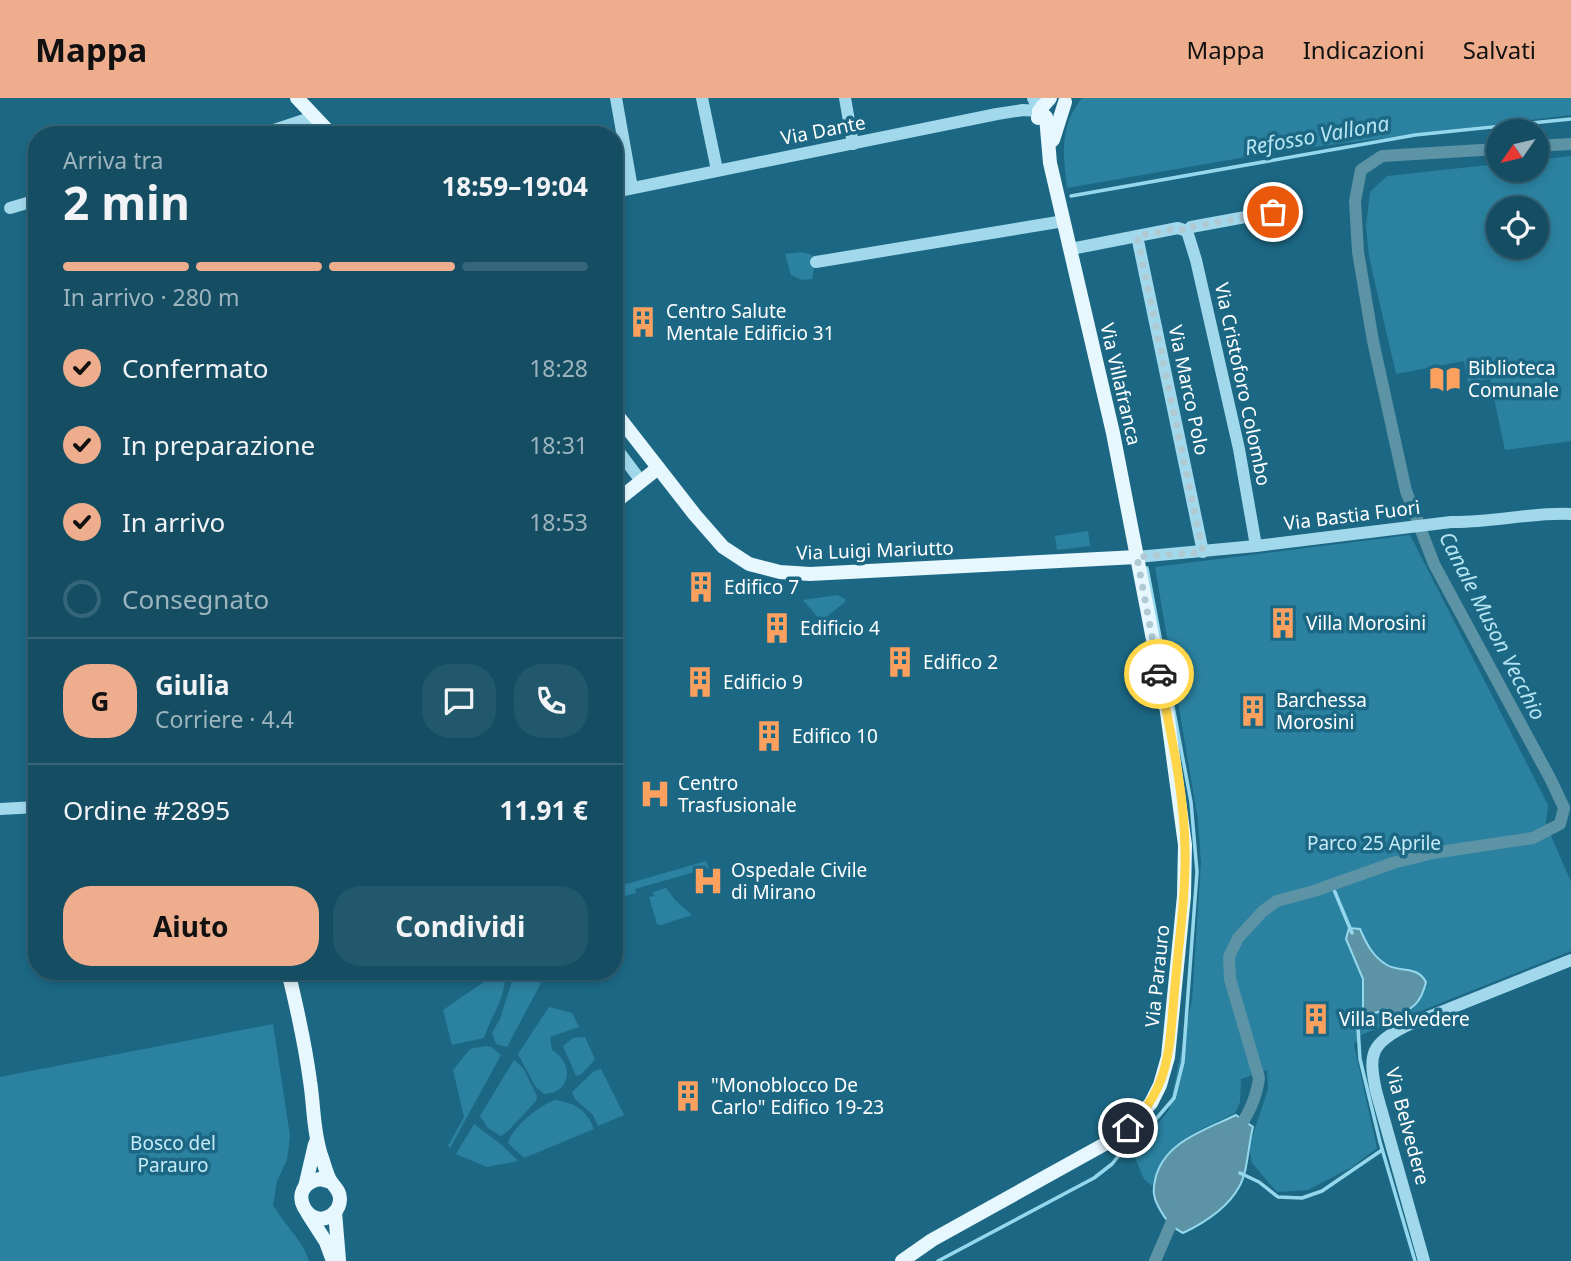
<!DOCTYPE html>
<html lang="it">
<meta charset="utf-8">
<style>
:root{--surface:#154e63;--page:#22586c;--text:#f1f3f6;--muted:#9db4be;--line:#346578;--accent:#eead8d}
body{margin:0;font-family:"Noto Sans",sans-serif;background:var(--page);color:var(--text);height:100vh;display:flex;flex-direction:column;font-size:26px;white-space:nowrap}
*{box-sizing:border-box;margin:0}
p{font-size:23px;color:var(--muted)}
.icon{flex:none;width:38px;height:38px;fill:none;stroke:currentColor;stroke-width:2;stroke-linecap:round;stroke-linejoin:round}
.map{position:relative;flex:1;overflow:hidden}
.drawer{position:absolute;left:28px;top:28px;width:595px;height:854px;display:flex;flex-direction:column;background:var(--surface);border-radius:28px;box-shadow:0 4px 10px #0003,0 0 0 2px var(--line)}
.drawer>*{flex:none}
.needle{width:46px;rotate:236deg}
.controls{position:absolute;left:1486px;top:21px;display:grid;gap:14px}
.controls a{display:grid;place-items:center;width:63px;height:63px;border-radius:50%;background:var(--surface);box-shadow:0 4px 10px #0003,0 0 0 2px var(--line);font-size:35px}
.pin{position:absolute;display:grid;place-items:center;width:60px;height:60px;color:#fff;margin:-30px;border:4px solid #fff;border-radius:50%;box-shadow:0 2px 7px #0007}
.courier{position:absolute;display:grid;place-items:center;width:70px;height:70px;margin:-35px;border:5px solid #ffd54a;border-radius:50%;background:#fff;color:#222;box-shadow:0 2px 9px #0007}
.headline em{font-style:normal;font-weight:700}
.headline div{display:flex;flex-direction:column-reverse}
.headline{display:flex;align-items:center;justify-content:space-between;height:119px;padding:0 35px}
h1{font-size:46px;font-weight:700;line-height:52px}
.bar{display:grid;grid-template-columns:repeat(4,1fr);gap:10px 7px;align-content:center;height:84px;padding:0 35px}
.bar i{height:9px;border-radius:5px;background:var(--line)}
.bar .active{background:var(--accent)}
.bar p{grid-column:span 4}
.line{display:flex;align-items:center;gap:18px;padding:0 35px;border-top:2px solid var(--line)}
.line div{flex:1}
.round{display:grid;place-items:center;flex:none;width:74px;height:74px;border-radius:28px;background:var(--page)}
ol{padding:0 35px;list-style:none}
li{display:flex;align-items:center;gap:21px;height:77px}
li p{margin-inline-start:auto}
li .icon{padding:7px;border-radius:50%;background:var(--accent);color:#111;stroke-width:4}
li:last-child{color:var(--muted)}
li i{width:38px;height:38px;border:4px solid var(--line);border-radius:50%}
.cta{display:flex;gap:14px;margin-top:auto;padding:14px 35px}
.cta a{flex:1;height:80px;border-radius:28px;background:var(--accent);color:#111;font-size:28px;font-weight:700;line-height:80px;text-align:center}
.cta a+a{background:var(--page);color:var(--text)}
header{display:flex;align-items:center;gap:42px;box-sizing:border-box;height:98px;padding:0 35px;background:var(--accent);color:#111}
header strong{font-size:33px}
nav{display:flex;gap:38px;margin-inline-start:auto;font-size:24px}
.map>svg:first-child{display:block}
.green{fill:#2b82a0;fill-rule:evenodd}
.water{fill:#5c94a6;stroke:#95d8ed;stroke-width:2}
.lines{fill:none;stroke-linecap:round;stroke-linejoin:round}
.stream{stroke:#95d8ed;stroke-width:3.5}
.canal{stroke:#5c94a6;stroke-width:12}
.minor{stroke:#a2d8eb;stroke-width:12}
.major{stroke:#e6f7fe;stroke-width:14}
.done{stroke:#b0cad4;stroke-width:7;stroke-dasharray:0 12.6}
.route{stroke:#ffd54a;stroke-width:9}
.labels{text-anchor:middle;stroke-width:7;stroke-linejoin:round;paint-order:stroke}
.street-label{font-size:19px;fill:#fff;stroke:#1c6884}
.poi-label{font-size:19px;fill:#fff;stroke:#1c6884;text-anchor:start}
.park-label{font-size:19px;fill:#c6ebf8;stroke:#1c6884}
.water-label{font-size:21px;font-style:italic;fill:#b5e4f3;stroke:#1c6884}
</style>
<header>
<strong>Mappa</strong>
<nav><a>Mappa</a><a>Indicazioni</a><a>Salvati</a></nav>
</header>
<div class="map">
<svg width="1571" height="1163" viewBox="0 0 1571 1163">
<rect width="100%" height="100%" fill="#1c6884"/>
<g class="green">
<path d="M1082 0H1571V17L1281 53 1067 90C1063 54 1059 30 1082 0Z"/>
<path d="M1571 58V343L1505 352 1490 281 1468 285 1464 263 1396 276 1369 159 1366 128 1370 94 1387 78 1498 66V72H1536L1537 62ZM1498 110H1536V149H1498Z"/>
<polygon points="802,154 812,157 814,170 812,181 802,182 791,177 785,156"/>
<polygon points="1088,433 1090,448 1057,452 1055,438"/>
<path d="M1410 437 1548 707 1546 726 1571 784V853L1361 937 1354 947 1377 1050 1352 1069 1308 1092 1277 1094 1252 1065 1249 1049 1268 991 1267 972 1241 981 1240 1004 1235 1015C1197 1034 1163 1043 1152 1088L1144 1081 1130 1048 1154 1031 1169 1012 1192 902 1201 765 1198 722 1155 469Z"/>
<polygon points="838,497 845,501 845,504 821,523 803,502"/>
<polygon points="706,763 709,770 635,791 636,795 614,801 615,786 623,787"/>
<polygon points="666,790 675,802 692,817 661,827 657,826 649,799 654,798 653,794"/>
<path d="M500 873 505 877C505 902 491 918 484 940L452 947 443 912Z"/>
<polygon points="519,876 541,885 507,949 496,946 492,935 500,921 513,880"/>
<path d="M549 909 572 915 579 929 550 939 552 952C574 964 572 995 544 996L535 988 518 956Z"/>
<path d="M273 926 290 1038 287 1062 277 1083 273 1107C284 1126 303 1143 309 1163H0V979Z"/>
<polygon points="585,939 595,961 582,976 576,978 563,948 573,940"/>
<polygon points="485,948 491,949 501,957 450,1050 448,1048 464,1019 453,972 470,951"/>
<polygon points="514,962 523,970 537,998 536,1003 509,1032 501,1038 488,1030 480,1018"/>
<polygon points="601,971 624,1017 598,1028 593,1017 575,1001 572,994 594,973"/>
<path d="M555 1002C575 1005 587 1012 594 1031L524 1060 508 1045C512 1029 540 1007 555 1002Z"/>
<polygon points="474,1026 503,1048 518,1063 487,1069 456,1056"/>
</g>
<g class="water">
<path d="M1349 830 1360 831C1366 845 1373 859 1387 867 1401 875 1417 867 1426 884 1421 905 1413 911 1394 919L1387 911 1372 916H1363V881L1346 841Z"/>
<path d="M1236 1017 1253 1029C1248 1047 1248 1074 1239 1089 1227 1111 1204 1125 1183 1135 1170 1128 1165 1121 1158 1108 1153 1099 1153 1092 1155 1082 1163 1044 1205 1032 1236 1017Z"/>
</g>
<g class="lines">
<g class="stream">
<polyline points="1071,98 1415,37 1571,21"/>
<polyline points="1332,787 1352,835"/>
<polyline points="1364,915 1358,930 1360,961 1380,1044 1415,1163"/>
<polyline points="1129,1046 1145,1034 1174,1000 1183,964 1197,774 1191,704 1147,470"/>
<polyline points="1240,1075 1259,1084 1278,1099 1302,1100 1322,1093 1382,1052"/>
<polyline points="938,1163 1094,1080 1112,1066 1121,1055"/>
</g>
<g class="canal">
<polyline points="1536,48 1571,46"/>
<path d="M1234 1036C1248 1019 1256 1002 1259 980L1230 881 1229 859 1238 840 1263 813 1277 803 1314 793 1393 765 1433 755 1533 740 1560 726 1564 710 1551 682 1434 466 1406 393 1373 243 1358 154 1355 103 1361 72 1382 58 1498 51"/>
<polyline points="1155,1163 1177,1112"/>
</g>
<g class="minor">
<polyline points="616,0 632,90"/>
<polyline points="702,0 717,72"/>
<polyline points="845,0 853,46"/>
<polyline points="1033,0 1039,13"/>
<polyline points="259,37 313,19"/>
<polyline points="614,94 997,16 1023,12 1039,13"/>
<polyline points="10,110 37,102"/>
<polyline points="1187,133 1196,162 1239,351 1256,448"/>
<polyline points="1137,138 1203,454"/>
<polyline points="1071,151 1178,130 1187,133 1191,129 1273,114"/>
<polyline points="816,164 1064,123"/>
<polyline points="614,347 641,383"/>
<path d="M1137 459 1256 448 1451 424C1492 425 1531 414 1571 416"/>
<polyline points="0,711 37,709"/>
<path d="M1424 1163 1376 993C1368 955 1371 946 1406 928L1571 862"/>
</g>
<g class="major">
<polyline points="297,0 332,37"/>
<polyline points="1038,20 1042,9 1050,0"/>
<polyline points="1053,42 1065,4"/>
<polyline points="614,313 695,417 723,449 749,466 780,474 810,476 1137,459"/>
<polyline points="614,405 658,370"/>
<path d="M288 873C297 910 305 946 310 983 314 1008 313 1033 321 1057 324 1065 326 1075 330 1082 334 1089 340 1092 340 1101 340 1106 338 1111 334 1115 310 1137 282 1088 320 1081L331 1084"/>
<polyline points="305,1089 315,1046"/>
<polyline points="335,1114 339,1162"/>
<polyline points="308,1116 326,1144 333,1163"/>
<polyline points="902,1163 932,1142 1103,1047 1128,1030 1151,1005 1160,987 1168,959 1184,798 1185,747 1167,614 1113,335 1050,65 1046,19 1039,13"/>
</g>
</g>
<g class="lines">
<polyline class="done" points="1159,576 1137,459 1203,454 1137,138 1178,130 1186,133 1191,129 1273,114"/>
<path class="route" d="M1128 1030C1173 988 1169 944 1175 888 1179 842 1186 796 1185 750 1184 692 1170 632 1159 576"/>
</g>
<defs>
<symbol id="building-bare" viewBox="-9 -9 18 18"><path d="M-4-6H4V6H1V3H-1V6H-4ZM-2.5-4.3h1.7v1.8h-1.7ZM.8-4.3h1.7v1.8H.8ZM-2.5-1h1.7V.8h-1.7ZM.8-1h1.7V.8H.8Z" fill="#fba05f" stroke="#1c6884" stroke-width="2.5" paint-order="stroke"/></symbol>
<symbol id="library-bare" viewBox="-9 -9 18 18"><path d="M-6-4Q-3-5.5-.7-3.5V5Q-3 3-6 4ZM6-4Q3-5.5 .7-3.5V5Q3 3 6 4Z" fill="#fba05f" stroke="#1c6884" stroke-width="2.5" paint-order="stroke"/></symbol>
<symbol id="hospital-bare" viewBox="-9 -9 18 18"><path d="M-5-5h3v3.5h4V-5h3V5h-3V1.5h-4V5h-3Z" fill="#fba05f" stroke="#1c6884" stroke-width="2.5" paint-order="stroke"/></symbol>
</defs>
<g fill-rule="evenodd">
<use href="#building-bare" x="621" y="202" width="44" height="44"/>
<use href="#library-bare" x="1423" y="259" width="44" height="44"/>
<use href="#building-bare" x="679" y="467" width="44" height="44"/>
<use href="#building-bare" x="1261" y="503" width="44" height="44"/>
<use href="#building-bare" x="755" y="508" width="44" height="44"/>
<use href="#building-bare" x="878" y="542" width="44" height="44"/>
<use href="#building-bare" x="678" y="562" width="44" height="44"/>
<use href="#building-bare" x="1231" y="591" width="44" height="44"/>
<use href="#building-bare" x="747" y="616" width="44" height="44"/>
<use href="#hospital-bare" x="633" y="674" width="44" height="44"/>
<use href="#hospital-bare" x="686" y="761" width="44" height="44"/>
<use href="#building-bare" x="1294" y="899" width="44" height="44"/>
<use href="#building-bare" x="666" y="976" width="44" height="44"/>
</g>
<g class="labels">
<g class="street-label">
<text transform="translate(823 32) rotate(-11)" y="7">Via Dante</text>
<text transform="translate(1121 286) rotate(77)" y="7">Via Villafranca</text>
<text transform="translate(1243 286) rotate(78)" y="7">Via Cristoforo Colombo</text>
<text transform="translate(1189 292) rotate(78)" y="7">Via Marco Polo</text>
<text transform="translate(1352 417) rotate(-7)" y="7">Via Bastia Fuori</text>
<text transform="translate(875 452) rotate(-2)" y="7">Via Luigi Mariutto</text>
<text transform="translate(1157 878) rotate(-84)" y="7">Via Parauro</text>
<text transform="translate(1408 1028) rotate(75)" y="7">Via Belvedere</text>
</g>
<g class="poi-label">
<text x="666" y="220">Centro Salute<tspan x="666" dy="22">Mentale Edificio 31</tspan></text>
<text x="1468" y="277">Biblioteca<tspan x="1468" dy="22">Comunale</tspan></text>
<text x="724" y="496">Edifico 7</text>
<text x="1306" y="532">Villa Morosini</text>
<text x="800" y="537">Edificio 4</text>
<text x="923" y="571">Edifico 2</text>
<text x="723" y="591">Edificio 9</text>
<text x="1276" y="609">Barchessa<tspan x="1276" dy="22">Morosini</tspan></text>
<text x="792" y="645">Edifico 10</text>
<text x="678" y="692">Centro<tspan x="678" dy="22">Trasfusionale</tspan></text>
<text x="731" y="779">Ospedale Civile<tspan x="731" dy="22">di Mirano</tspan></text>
<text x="1339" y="928">Villa Belvedere</text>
<text x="711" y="994">"Monoblocco De<tspan x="711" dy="22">Carlo" Edifico 19-23</tspan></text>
</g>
<g class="park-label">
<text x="1374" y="752">Parco 25 Aprile</text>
<text x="173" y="1052">Bosco del<tspan x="173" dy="22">Parauro</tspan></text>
</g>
<g class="water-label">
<text transform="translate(1317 38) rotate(-10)" y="7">Refosso Vallona</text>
<text transform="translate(1492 528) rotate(63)" y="7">Canale Muson Vecchio</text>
</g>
</g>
</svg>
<div class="controls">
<a><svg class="needle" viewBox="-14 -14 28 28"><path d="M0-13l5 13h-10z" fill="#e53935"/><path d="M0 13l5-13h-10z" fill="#9db4be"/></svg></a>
<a><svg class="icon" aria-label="locate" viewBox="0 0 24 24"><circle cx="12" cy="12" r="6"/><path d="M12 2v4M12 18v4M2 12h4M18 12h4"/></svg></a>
</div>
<div class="pin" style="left:1273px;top:114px;background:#ea580c"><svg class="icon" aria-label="bag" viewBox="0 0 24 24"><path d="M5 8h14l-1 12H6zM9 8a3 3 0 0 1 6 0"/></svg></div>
<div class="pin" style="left:1128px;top:1030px;background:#1f2937"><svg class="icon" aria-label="home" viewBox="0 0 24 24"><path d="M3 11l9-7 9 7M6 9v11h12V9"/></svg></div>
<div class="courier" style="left:1159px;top:576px"><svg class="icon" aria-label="car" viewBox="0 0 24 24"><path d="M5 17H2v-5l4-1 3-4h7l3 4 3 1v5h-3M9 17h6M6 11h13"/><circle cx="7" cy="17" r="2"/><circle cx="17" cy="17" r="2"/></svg></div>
<section class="drawer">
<div class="headline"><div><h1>2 min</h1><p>Arriva tra</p></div><em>18:59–19:04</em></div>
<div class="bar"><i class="active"></i><i class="active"></i><i class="active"></i><i></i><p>In arrivo · 280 m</p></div>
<ol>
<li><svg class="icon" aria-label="check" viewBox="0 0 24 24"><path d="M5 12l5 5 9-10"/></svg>Confermato<p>18:28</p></li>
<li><svg class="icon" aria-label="check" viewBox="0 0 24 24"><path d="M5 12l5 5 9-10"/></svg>In preparazione<p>18:31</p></li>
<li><svg class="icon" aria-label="check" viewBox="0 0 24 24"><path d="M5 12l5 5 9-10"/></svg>In arrivo<p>18:53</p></li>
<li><i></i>Consegnato</li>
</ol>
<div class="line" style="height:126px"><b class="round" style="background:var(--accent);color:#111">G</b><div><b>Giulia</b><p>Corriere · 4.4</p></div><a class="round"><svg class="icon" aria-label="chat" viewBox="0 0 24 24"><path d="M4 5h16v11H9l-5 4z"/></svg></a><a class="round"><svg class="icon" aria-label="phone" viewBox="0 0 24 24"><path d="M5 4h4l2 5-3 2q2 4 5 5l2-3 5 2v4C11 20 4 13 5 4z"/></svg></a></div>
<div class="line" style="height:91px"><div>Ordine #2895</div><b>11.91 €</b></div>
<div class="cta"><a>Aiuto</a><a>Condividi</a></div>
</section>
</div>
